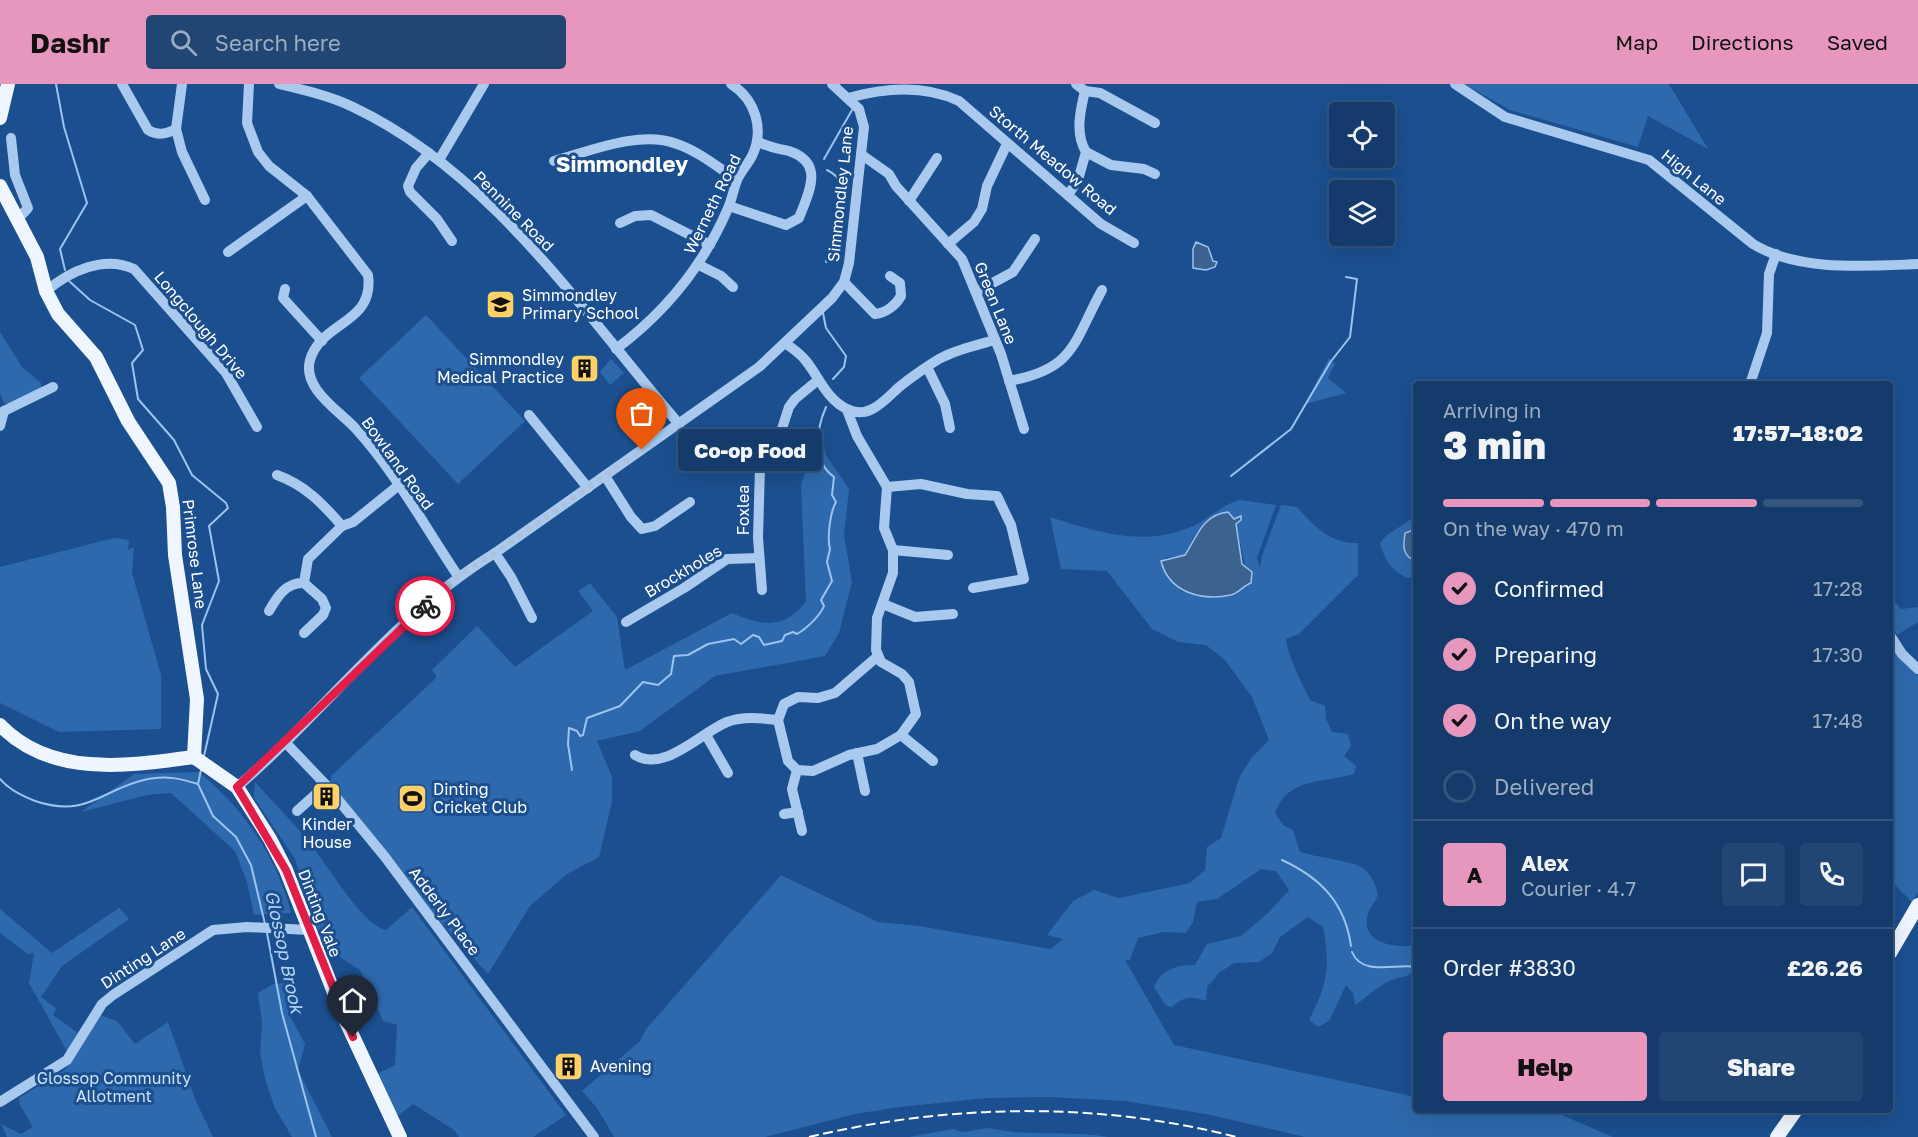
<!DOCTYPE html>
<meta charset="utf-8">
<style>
:root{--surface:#143b6b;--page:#214673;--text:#f1f3f6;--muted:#9dadc1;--line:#33557e;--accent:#e797bd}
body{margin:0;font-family:"Golos Text",sans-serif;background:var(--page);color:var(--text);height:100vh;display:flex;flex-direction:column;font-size:22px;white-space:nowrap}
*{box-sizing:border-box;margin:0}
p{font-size:20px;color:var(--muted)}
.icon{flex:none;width:33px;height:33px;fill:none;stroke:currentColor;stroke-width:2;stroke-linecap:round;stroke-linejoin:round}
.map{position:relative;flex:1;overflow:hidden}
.drawer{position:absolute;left:1413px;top:297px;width:480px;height:732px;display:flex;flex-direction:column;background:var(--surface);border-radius:6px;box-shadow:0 6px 24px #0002,0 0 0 2px var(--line)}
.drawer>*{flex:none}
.buttons{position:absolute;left:1329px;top:18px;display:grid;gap:12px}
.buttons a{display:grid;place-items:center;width:66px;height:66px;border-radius:6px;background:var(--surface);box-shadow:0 6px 24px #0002,0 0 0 2px var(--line);font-size:30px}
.pin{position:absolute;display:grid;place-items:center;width:51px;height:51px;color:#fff;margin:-62px -26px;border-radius:50% 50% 50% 0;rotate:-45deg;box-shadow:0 0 6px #0007}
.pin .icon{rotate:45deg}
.courier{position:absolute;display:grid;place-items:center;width:60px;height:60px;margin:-30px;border:4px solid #e11d48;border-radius:50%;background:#fff;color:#222;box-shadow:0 2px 8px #0007}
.bubble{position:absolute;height:42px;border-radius:6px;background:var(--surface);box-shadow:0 6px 24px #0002,0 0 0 2px var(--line);font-size:20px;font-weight:800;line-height:42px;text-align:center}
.head em{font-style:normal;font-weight:800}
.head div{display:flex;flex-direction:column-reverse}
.head{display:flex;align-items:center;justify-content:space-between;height:102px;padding:0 30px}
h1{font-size:39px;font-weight:800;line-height:45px}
.bar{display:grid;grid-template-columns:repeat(4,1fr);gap:9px 6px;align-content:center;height:72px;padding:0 30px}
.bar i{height:8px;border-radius:4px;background:var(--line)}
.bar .current{background:var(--accent)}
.bar p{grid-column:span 4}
.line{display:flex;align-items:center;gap:15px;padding:0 30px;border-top:2px solid var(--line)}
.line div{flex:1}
.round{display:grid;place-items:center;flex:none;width:63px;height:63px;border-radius:6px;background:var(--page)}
ol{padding:0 30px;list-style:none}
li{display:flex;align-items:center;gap:18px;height:66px}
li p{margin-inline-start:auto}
li .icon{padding:6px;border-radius:50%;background:var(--accent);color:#111;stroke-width:4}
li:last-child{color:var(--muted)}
li i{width:33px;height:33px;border:3px solid var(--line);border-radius:50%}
.primary-button{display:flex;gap:12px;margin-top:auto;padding:12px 30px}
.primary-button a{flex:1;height:69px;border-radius:6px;background:var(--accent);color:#111;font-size:24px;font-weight:800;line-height:69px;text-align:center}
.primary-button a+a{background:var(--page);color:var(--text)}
header{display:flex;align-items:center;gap:36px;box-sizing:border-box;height:84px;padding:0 30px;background:var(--accent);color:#111}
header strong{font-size:28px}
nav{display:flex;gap:33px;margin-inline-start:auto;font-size:21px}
.search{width:420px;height:54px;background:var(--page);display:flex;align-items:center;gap:15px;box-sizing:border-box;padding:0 21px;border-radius:6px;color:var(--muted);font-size:22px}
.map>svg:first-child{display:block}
.green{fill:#2e69ad;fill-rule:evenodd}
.water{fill:#3c6290;stroke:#9cc4f0;stroke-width:1.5}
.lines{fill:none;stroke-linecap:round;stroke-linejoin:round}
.stream{stroke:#9cc4f0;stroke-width:2}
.minor{stroke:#a9c9ee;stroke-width:10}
.major{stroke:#f0f6ff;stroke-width:14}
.rail{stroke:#fff;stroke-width:2;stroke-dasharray:10 4.5;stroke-linecap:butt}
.done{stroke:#afc1d8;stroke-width:6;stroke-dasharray:0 10.8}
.route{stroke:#e11d48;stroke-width:8}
.labels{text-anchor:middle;stroke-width:6;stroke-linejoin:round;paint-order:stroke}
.street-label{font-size:16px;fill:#fff;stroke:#1b4f8f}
.poi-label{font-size:16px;fill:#fff;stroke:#1b4f8f;text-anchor:start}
.park-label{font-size:16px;fill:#cfe3fa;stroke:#1b4f8f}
.water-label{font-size:18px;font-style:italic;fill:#b5d3f5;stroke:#1b4f8f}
.district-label{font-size:22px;font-weight:bold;fill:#fff;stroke:#1b4f8f}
</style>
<header>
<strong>Dashr</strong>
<div class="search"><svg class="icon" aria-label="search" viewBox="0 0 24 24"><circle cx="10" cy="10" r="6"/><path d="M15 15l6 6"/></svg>Search here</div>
<nav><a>Map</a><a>Directions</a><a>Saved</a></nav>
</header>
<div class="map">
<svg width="1918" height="1053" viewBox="0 0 1918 1053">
<rect width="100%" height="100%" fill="#1b4f8f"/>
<g class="green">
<polygon points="1464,0 1669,0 1708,65 1648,32 1638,63 1510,26"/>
<polygon points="426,231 525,337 458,400 359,294"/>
<polygon points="0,248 22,283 41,299 41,304 9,320 4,319 0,309"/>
<polygon points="1329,274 1335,280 1328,294 1346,309 1305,320"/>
<polygon points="611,275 624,289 610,301 600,288"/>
<path d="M820 346 826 371 849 405 844 451 852 498 839 549 825 572 715 592 640 647 597 657 612 693V718L599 773 567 790 530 822 488 890 427 823 330 698 332 691 437 593 432 586 477 542 515 583 593 527 578 507 590 499 617 533 625 586 732 529C762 542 785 546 806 517L801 401Z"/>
<path d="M1241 416 1276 421 1257 474 1260 484 1262 472 1281 421 1297 423C1314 442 1330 460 1358 459V491L1299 550 1286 555C1287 570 1302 600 1310 616L1325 622 1326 635 1332 648 1348 650 1351 662 1344 672 1356 682 1354 690C1323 699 1286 694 1275 729L1283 741 1293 746 1300 768C1315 773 1353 777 1363 784 1370 789 1379 805 1377 813 1375 819 1369 824 1368 830 1359 859 1395 865 1416 861 1416 904 1407 885 1382 901 1373 907 1364 915 1355 921L1353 909 1346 901 1329 937 1318 943 1309 936C1327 901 1331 883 1323 843L1308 833 1280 853 1272 869 1259 878 1234 879 1220 888 1207 903 1206 917C1191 912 1184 912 1172 923L1166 922 1154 903C1160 886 1178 880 1195 881L1207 860 1241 852 1269 828 1289 806 1276 787 1261 785 1217 815 1197 818 1193 838 1186 849 1164 848 1138 854 1130 876H1125L1174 961 1416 1013V1026H1550L1613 1053H1305L1206 1030 1125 1017 1048 1013 987 1014 900 1023 855 1030 765 1053H614L597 1024 582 1007 640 957 646 945 781 791 878 838 919 842 1051 865 1063 855 1047 851 1073 817 1094 806 1119 814 1190 799 1205 786 1207 763 1221 754 1239 694 1252 673 1269 656 1252 613 1225 576 1206 561 1178 558 1152 545 1107 487 1061 485 1050 433C1097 448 1144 464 1193 442 1210 434 1222 420 1241 416ZM1227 428 1236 440 1249 500 1232 511 1212 512 1181 507 1163 485 1165 474 1185 471 1194 452 1221 429Z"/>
<path d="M1416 432V445H1413L1408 474 1416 478V492L1408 494C1391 487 1385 476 1380 459L1387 451Z"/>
<polygon points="114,454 129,456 128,466 134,463 132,489 161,591 161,645 59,648 0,619 0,483"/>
<polygon points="1890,512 1901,525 1918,523 1918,538 1897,551 1890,535"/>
<polygon points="1890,554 1918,590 1918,808 1912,818 1890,796"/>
<path d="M199 688C244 725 277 773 291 829L254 831 247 798 235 767 171 709 147 711 81 728 134 690Z"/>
<path d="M255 698C272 717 289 734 305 753 324 774 360 840 386 846L412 823 566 1031 533 1053H459L454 1046 413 1020 395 1034 375 991 395 981 397 941 383 937 360 886 323 862 295 775 254 714Z"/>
<polygon points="119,824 129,835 62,882 41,913 56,924 53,931 79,950 68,969 29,899 34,869 28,870 0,849 0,825 52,869"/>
<polygon points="285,899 290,908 291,934 305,960 298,986 332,1053 292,1053 275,1024 265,995 260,968 262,939 258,909 273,900"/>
<polygon points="100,931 117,937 135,960 168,938 195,1015 213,1053 7,1053 1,1040 21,1050 33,1043 20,1021 19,1014 66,985"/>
<path d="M989 1044C1028 1053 1068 1046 1108 1053H909L953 1045 962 1048Z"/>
</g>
<g class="water">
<polygon points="1196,158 1208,163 1213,177 1217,178 1215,183 1206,186 1193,184 1193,165"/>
<path d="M1228 428 1234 435 1241 432V436L1236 440 1242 480 1252 488 1251 499C1244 501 1239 509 1231 511 1202 517 1169 509 1161 477L1185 471C1197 453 1202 431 1228 428Z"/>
<path d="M1416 445V478C1402 471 1403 463 1405 449Z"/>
</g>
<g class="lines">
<g class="stream">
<polyline points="56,0 64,43 87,119 60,165 65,186"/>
<polyline points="824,75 852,26"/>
<path d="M826 178C830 161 847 113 841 99 838 93 833 89 827 86"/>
<polyline points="69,197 90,216 135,241 143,266 132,279 138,315 174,356 192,391 226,419 228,424 209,442 219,497 202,541 206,585 218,610 204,672"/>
<polyline points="823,229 826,244 846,272 844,283 833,295"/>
<polyline points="1332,276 1350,253 1357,195 1346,193"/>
<polyline points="1231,392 1291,345 1331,277"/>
<path d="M572 686 568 660 569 644 577 647 580 652 583 651 587 634 620 622 643 598 658 601 671 590 674 572 688 571 708 560 734 555 741 560 753 551 759 553 764 561 782 557 785 551 793 548 797 550C806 545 820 532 824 522L821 516 832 497 827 478 830 465C827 455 830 428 836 418L832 411 834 393C812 377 816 346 826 323"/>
<path d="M0 695C9 706 22 712 35 717 89 735 102 704 148 695 166 691 181 695 198 700L213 732 236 753 251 781 265 840"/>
<polyline points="198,700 201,686"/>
<path d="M1282 776C1321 794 1345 819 1351 862"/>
<polyline points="267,849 282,929 316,1053"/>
<path d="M1352 868C1362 893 1397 879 1416 883"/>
</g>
<g class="minor">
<path d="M122 0 148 46C158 52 166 50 176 45L182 0"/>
<path d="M249 0 247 39 258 68 269 82 307 112 368 191C375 240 321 237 310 276 302 305 340 327 356 345 396 389 425 443 458 492"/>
<path d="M279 0C304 6 330 12 353 23 492 89 581 226 679 340"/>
<path d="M1455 0 1505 33 1649 76 1753 160C1799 188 1866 182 1918 180"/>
<polyline points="1085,7 1100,9 1155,39"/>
<path d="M848 14C884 4 925 1 959 17L1101 140 1134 159"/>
<polyline points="176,45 182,68 205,116"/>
<polyline points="11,54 15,91 28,124 17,136"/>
<polyline points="1086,68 1111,81 1144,85 1155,90"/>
<polyline points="429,69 416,84 408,102 410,108 437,135 452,157"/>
<polyline points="862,71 889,90 896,102 962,175 1001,270 1024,345"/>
<polyline points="439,76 484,0"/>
<path d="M554 77C591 67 639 46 677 60 698 67 719 84 737 96"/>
<path d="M1068 111 1078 96 1086 68C1075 50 1080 27 1085 7L1076 0"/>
<polyline points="909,117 937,74"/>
<path d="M729 122 786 141 799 134C809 108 825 79 789 67 777 64 768 64 757 57"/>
<polyline points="620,139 635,132 651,131 710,161"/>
<polyline points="948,160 974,138 982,125 987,102 1007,60"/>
<polyline points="228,168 307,112"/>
<polyline points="699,181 721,192 733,203"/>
<path d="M844 198 875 230C886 229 896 221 901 212L900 199 890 192"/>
<polyline points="285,205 283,214 322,257"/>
<path d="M46 207C70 187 104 171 134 185L226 289 257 343"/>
<polyline points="976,208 1013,188 1035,155"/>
<path d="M785 259C792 264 801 270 806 277 819 293 827 316 847 325 868 336 884 317 898 304 906 297 934 277 943 273 959 265 977 261 995 256"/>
<path d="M616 265C667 227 704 181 729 122 732 114 734 104 737 96 741 87 748 80 752 72 765 45 755 15 731 0"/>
<polyline points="928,285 945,320 950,344"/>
<path d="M1009 297C1075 285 1073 259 1102 206"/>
<polyline points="1750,300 1767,249 1769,190 1776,170"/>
<polyline points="847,326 857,352 887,403 884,444 893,466 893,489 877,534 876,566 881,578 902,590 909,598 916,630 901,651 877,665 849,671 813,687 797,686 788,677 778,636 784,620 798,613 818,614 835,609 878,572"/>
<polyline points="4,327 53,303"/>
<polyline points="529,331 588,404"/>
<polyline points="0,342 4,327"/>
<path d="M277 391C305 401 323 420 342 442L353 438 399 401"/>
<polyline points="605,392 631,433 642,445 655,442 690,418"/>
<polyline points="887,403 921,400 967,410 997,412 1011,441 1024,495 973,504"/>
<polyline points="893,466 948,471"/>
<polyline points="495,469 511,493 532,534"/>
<polyline points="762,506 758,454 760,383 778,357 789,323 795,315 818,296"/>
<polyline points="883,520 915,533 953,530"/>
<path d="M269 527C277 513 286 498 304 499L308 475 342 442"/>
<polyline points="626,538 684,504 727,475 759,474"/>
<polyline points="304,549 323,531 326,524 322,515 304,499"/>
<polyline points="1890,551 1902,570 1918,585"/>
<polyline points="706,651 728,689"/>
<polyline points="901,651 933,677"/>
<polyline points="285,658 326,701 385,773 594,1053"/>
<polyline points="857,669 865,707"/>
<path d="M635 671C664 689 700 649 727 638 743 632 761 634 778 636"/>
<polyline points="797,686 792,705 802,747"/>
<path d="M237 703C325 628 395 530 495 469L759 283 832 214 844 198 849 179 864 43 859 25 832 0"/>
<polyline points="297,727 326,701"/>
<polyline points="784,730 798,728"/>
<polyline points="0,1018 67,976 102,920 113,911 213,846 247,843 309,846"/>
</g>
<g class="major">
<polyline points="0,34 8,0"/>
<polyline points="0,102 37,173 46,207 58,230 96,273 128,337 169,399 173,423 175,471 197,615 194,673"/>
<path d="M0 641C51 694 129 682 194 673"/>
<polyline points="194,673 237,703 270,755 286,786 342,929 400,1053"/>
<polyline points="1890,869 1918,821"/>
<polyline points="1777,1053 1796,1026"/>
</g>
<path class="rail" d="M809 1053C948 1020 1098 1017 1236 1053"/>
</g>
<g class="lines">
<polyline class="done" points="425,522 458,492 495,469 642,366"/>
<polyline class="route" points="353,953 286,786 237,703 425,522"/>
</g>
<defs>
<symbol id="school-square" viewBox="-11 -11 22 22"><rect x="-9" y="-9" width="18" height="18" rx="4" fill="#ffd166" stroke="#1b4f8f"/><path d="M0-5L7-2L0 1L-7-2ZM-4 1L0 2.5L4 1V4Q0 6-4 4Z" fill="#111"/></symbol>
<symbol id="building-square" viewBox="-11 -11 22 22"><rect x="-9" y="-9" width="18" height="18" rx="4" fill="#ffd166" stroke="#1b4f8f"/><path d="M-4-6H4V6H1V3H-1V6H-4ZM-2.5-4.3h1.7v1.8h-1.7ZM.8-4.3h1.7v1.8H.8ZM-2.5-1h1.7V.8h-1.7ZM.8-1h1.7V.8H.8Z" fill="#111"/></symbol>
<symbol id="stadium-square" viewBox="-11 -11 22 22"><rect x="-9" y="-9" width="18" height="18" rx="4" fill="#ffd166" stroke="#1b4f8f"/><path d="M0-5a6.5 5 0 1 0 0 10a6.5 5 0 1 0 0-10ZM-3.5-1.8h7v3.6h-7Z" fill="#111"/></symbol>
</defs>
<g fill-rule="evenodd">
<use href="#school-square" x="484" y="204" width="33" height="33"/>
<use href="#building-square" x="568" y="268" width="33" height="33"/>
<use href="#building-square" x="310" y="696" width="33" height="33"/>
<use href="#stadium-square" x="396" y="698" width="33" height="33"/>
<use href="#building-square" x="552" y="966" width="33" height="33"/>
</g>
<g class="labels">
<g class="street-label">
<text transform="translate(1053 76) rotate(40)" y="6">Storth Meadow Road</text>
<text transform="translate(1694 93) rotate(39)" y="6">High Lane</text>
<text transform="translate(840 110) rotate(-84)" y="6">Simmondley Lane</text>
<text transform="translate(712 120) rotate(-64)" y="6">Werneth Road</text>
<text transform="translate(514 127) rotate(45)" y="6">Pennine Road</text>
<text transform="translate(996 219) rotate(68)" y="6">Green Lane</text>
<text transform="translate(201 241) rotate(50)" y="6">Longclough Drive</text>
<text transform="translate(398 379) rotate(54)" y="6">Bowland Road</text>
<text transform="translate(743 426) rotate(-90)" y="6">Foxlea</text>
<text transform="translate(195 470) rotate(83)" y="6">Primrose Lane</text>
<text transform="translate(683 487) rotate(-31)" y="6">Brockholes</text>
<text transform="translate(445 827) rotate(53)" y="6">Adderly Place</text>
<text transform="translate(320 829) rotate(69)" y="6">Dinting Vale</text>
<text transform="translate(143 874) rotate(-33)" y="6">Dinting Lane</text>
</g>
<g class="poi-label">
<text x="522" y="217">Simmondley<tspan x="522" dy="18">Primary School</tspan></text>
<text x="564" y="281" text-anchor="end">Simmondley<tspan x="564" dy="18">Medical Practice</tspan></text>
<text x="433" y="711">Dinting<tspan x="433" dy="18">Cricket Club</tspan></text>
<text x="327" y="746" text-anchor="middle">Kinder<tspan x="327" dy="18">House</tspan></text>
<text x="590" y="988">Avening</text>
</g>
<g class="park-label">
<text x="114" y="1000">Glossop Community<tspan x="114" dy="18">Allotment</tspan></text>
</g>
<g class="water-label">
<text transform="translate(284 868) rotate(78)" y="6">Glossop Brook</text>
</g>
<g class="district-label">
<text x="622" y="88">Simmondley</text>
</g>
</g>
</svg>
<div class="buttons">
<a><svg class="icon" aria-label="locate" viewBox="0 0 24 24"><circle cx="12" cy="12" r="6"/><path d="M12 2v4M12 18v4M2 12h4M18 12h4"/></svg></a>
<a><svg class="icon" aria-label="layers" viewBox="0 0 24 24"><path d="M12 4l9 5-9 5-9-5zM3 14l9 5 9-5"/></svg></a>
</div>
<div class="pin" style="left:642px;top:366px;background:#ea580c"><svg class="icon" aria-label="bag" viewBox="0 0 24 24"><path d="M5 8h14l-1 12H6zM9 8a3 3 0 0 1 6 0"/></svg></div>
<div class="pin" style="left:353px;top:953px;background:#1f2937"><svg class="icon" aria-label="home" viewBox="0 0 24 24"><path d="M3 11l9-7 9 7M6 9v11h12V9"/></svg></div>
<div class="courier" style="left:425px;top:522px"><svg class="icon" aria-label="bike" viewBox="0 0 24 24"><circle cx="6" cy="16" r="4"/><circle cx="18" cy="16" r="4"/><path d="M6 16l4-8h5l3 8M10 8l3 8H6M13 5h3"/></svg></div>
<div class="bubble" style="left:678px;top:345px;width:144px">Co-op Food</div>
<section class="drawer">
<div class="head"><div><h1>3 min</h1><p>Arriving in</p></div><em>17:57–18:02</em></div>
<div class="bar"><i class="current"></i><i class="current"></i><i class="current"></i><i></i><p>On the way · 470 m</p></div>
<ol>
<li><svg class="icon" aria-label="check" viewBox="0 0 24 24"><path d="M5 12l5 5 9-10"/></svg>Confirmed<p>17:28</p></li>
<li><svg class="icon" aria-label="check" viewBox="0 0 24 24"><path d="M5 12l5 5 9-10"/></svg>Preparing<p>17:30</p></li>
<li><svg class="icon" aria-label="check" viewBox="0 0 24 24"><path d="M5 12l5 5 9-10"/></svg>On the way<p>17:48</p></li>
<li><i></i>Delivered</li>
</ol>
<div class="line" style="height:108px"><b class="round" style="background:var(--accent);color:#111">A</b><div><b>Alex</b><p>Courier · 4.7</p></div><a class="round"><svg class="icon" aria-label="chat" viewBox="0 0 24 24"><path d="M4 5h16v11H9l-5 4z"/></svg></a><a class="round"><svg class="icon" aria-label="phone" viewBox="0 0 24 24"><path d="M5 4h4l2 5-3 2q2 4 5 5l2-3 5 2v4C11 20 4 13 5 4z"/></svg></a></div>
<div class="line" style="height:78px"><div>Order #3830</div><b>£26.26</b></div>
<div class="primary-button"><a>Help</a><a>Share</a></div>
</section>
</div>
